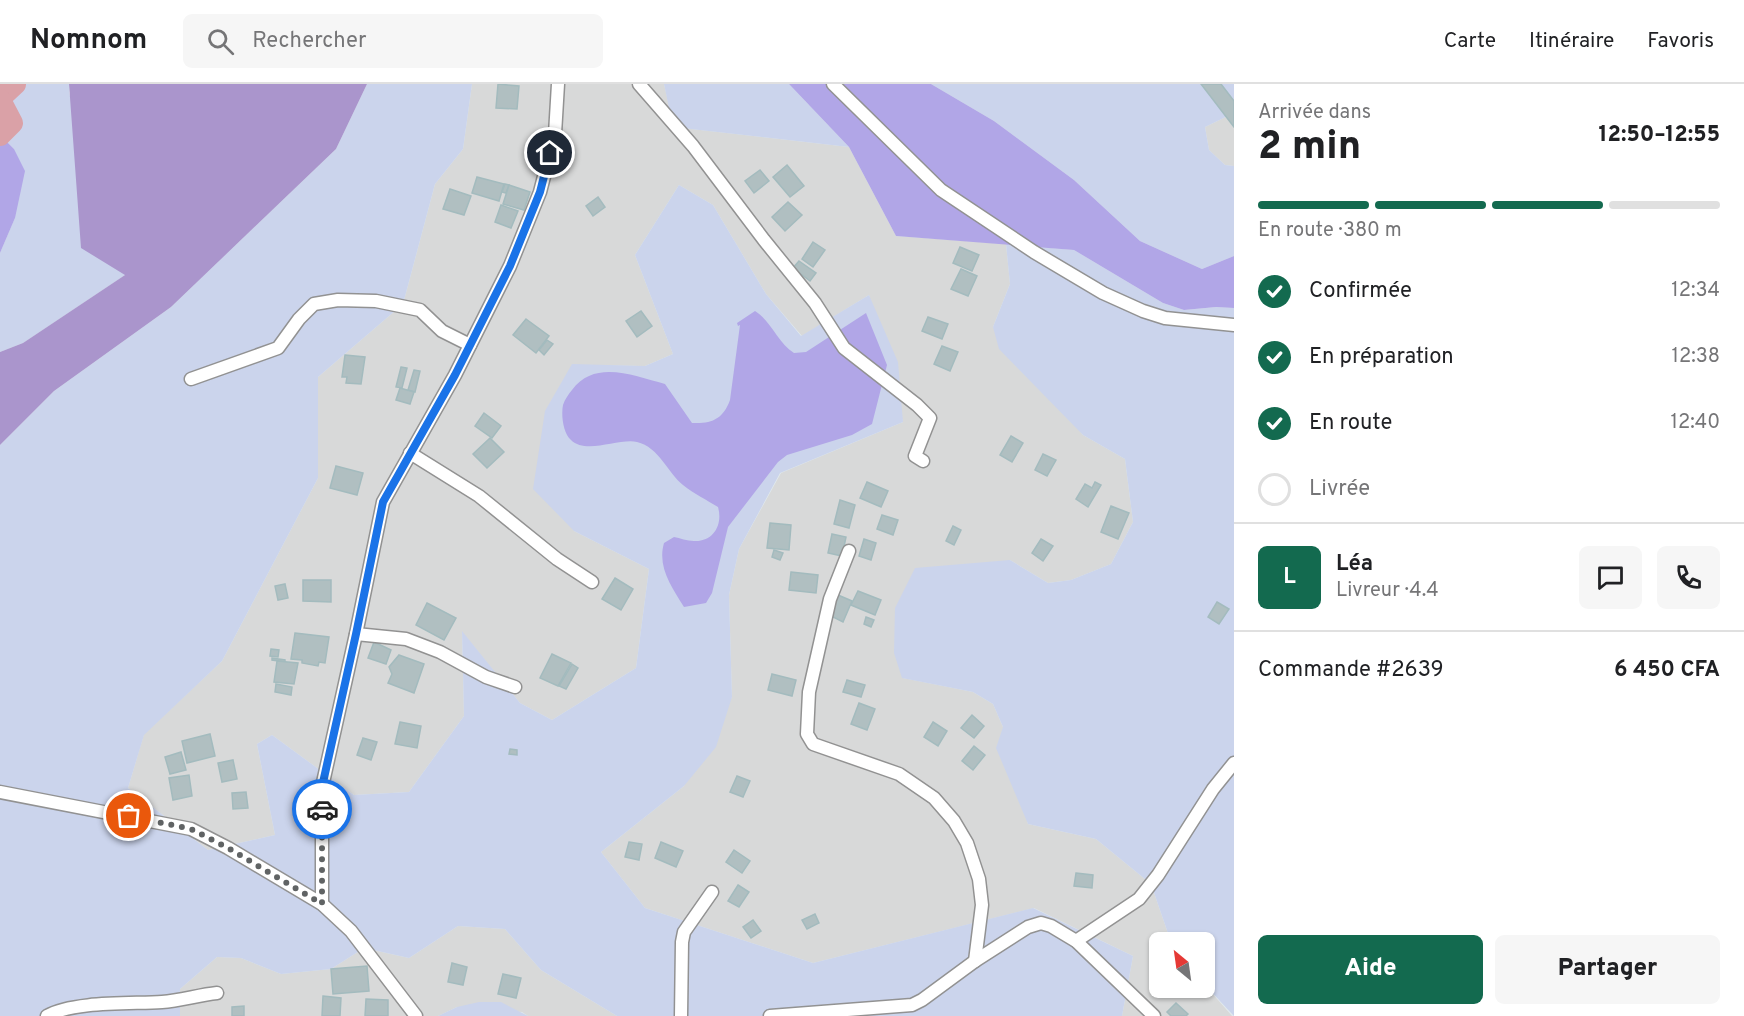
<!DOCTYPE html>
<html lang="fr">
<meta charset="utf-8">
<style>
:root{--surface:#fff;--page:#f6f6f6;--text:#202124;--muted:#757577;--line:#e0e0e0;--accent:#136a4f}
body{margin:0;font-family:Overpass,sans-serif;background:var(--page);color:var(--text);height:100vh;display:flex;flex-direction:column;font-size:22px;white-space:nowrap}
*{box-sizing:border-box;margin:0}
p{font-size:20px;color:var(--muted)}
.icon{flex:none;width:33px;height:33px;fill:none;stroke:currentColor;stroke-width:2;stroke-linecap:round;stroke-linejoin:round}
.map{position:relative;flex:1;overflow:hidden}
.side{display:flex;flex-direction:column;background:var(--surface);width:510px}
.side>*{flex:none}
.needle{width:39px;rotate:331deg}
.fabs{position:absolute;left:1149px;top:848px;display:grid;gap:12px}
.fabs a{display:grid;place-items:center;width:66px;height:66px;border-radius:9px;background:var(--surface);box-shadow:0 2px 4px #0004;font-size:30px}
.pin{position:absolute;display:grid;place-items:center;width:51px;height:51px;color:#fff;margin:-26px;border:3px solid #fff;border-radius:50%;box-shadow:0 2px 6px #0007}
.courier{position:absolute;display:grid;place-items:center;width:60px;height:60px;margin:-30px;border:4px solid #1a73e8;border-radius:50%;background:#fff;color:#222;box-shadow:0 2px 8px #0007}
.head em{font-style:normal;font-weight:800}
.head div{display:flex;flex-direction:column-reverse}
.head{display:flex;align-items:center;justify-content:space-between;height:102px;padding:0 24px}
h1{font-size:39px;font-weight:800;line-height:45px}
.bar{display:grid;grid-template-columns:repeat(4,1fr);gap:9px 6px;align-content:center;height:72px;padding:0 24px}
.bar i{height:8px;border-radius:4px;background:var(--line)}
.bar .current{background:var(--accent)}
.bar p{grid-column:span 4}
.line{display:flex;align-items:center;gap:15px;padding:0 24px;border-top:2px solid var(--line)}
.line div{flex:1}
.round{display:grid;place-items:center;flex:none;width:63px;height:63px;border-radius:9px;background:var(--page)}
ol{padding:0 24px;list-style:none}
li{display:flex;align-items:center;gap:18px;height:66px}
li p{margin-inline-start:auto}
li .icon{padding:6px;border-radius:50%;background:var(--accent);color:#fff;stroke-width:4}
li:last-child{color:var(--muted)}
li i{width:33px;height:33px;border:3px solid var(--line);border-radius:50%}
.action{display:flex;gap:12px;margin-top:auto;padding:12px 24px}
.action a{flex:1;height:69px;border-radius:9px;background:var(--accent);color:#fff;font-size:24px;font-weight:800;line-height:69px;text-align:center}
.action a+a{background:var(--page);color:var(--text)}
header{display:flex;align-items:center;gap:36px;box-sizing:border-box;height:84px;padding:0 30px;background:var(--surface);border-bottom:2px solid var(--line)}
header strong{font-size:28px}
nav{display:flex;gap:33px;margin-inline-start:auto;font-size:21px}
.search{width:420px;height:54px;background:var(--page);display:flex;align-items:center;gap:15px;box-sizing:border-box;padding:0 21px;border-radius:9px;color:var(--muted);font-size:22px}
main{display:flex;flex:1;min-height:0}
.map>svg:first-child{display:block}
.residential{fill:#d8d9d9}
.farmland{fill:#cbd4ec}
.grass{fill:#b1a6e7}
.forest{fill:#aa95cc}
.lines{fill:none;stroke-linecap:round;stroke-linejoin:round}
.river{stroke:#daa1a7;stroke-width:22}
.building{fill:#b0bfc1;stroke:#a3bbbe;stroke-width:1.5}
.minor-casing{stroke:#929292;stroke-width:15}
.minor{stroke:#fff;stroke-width:12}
.done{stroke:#606364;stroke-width:6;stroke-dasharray:0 10.8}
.route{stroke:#1a73e8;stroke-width:8}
</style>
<header>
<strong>Nomnom</strong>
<div class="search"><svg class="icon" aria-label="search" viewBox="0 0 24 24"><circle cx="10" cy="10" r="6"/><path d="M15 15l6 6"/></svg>Rechercher</div>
<nav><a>Carte</a><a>Itinéraire</a><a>Favoris</a></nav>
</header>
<main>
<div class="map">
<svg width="1234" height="932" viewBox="0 0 1234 932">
<rect width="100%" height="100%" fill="#e0e9ed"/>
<g class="residential">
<polygon points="472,0 664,0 674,43 849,63 896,152 1006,160 1010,200 993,243 1083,351 1125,375 1133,438 1111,480 1071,496 1048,499 1010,476 903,594 973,608 993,620 1003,643 1028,740 1096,755 1151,800 1171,858 1160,858 1160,903 1204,903 1205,901 1232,932 1122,932 1133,872 1034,824 813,879 645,824 601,768 684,702 732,613 729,511 739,465 781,389 903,338 869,211 802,252 766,210 713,121 679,101 635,171 673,270 645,282 572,281 574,447 649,485 636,584 552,636 520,619 462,548 464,632 409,708 354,711 272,651 257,660 275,751 208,766 128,704 144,650 222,577 318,394 318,293 403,220 435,100 463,65"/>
<polygon points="1234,29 1234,82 1225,81 1209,66 1205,43"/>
<polygon points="458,842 505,845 541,886 617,932 528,932 522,928 457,923 438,932 180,932 180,905 217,873 241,874 281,890 331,885 364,864 409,874"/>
</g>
<g class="farmland">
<polygon points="0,0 69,0 69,9 125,191 23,259 0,268 0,169 15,134 14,65 0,51"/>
<polygon points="367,0 472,0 463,65 435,100 403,220 318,293 318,394 222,577 144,651 128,704 208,766 275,751 257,660 272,651 354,711 409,708 464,632 462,547 520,619 552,636 636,584 649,485 574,447 533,405 545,327 572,280 645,282 673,270 635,171 679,101 713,121 766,210 801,252 869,211 898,278 903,338 780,389 739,465 729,511 732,613 716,663 684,702 601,768 645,824 813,879 1033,824 1133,872 1122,932 617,932 541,886 505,845 458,842 409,874 364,864 331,885 281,890 241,874 217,873 180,905 180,932 0,932 0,361 54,307 171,223 336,65"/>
<polygon points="664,0 789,0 849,63 673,43"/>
<polygon points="931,0 1234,0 1234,29 1205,43 1209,66 1225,81 1234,82 1234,172 1202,185 1140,157 1074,96 994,37"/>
<polygon points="1006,160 1074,166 1163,219 1184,226 1216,223 1234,224 1234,932 1205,901 1204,858 1171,858 1151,800 1096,755 1028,740 996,664 1003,643 993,620 973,608 902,594 894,569 895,524 915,484 1010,476 1048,499 1071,496 1111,480 1133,438 1125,375 1083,351 999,265 993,243 1010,200"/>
<polygon points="479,918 501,918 528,932 438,932 457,923"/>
</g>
<g class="grass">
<polygon points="789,0 931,0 994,37 1074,96 1140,157 1202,185 1234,172 1234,224 1216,223 1184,226 1163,219 1074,166 896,152 849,63"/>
<polygon points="0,51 14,65 25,87 15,134 0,169"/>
<path d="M755 227C772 238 777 258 794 269L806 268 866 229 887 281 872 340 852 351 787 371 778 378 728 443 712 509 706 519 684 523C672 503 657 483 664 459L674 453C680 454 687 457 694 457 714 458 723 440 718 423 707 416 694 410 683 401 668 389 659 363 637 358 619 354 586 371 571 356 563 349 561 331 563 321 565 315 568 311 572 306 595 275 634 292 665 300L692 339C712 340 723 335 730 316L740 241 738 242 737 239Z"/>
</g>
<polygon class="forest" points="69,0 367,0 336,65 171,223 54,307 0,361 0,268 23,259 125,191 81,164"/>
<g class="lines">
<g class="river">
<polyline points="0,14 15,0"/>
<polyline points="0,16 12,39 0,51"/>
</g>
</g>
<g class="building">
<polygon points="498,0 519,2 517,25 496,24"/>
<polygon points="1201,0 1221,0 1234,17 1234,43"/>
<polygon points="787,81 804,102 790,113 773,93"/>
<polygon points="760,86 769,97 754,109 745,97"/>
<polygon points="477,93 504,100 499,117 472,109"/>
<polygon points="505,100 509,101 506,109 502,108"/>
<polygon points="509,101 530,108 524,126 503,120"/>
<polygon points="450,105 471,112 464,131 443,125"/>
<polygon points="598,113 605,123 593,132 586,122"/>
<polygon points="788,118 802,131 785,147 772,133"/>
<polygon points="501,121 518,127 511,144 495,138"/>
<polygon points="813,158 825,166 813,183 802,175"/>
<polygon points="960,163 979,171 972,187 953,179"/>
<polygon points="799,177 816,189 810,197 793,184"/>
<polygon points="961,185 977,192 968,212 951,205"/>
<polygon points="641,227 652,242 637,253 626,237"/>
<polygon points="928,233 948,240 942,255 922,247"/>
<polygon points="526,235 549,252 536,269 513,251"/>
<polygon points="547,256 553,260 544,271 539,266"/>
<polygon points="942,262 958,268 950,287 934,280"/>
<polygon points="345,271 365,273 361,300 346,299 347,293 342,293"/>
<polygon points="401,283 407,284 402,304 396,303"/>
<polygon points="414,286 420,287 415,308 408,306"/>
<polygon points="400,304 414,308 410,320 396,316"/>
<polygon points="484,329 501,342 492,354 475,342"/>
<polygon points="1011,352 1023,359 1012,378 1000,371"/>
<polygon points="490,354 504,368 487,384 473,370"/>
<polygon points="1043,370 1056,376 1047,392 1035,386"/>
<polygon points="336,382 363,389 357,411 330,404"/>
<polygon points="867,398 888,407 881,423 860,414"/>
<polygon points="1095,398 1101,401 1088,423 1076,415 1085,400 1092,404"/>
<polygon points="840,416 855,421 849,444 834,440"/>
<polygon points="1111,422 1129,429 1118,455 1101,448"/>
<polygon points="882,431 898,436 893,451 877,445"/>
<polygon points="770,439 791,441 789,466 767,464"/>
<polygon points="953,442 961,446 954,461 946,457"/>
<polygon points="832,450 846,453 842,472 828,469"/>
<polygon points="864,455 876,459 871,476 859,472"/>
<polygon points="1041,455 1053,462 1043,477 1032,469"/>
<polygon points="774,466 783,469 780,476 772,473"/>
<polygon points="791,488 818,491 816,509 789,506"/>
<polygon points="615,494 633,505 621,526 602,515"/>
<polygon points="303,496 331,496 331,518 303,517"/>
<polygon points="285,500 288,514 278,516 275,502"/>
<polygon points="858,507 881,516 875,531 851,521"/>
<polygon points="838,511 852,517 843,538 829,531"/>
<polygon points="1217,518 1229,525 1219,540 1208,533"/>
<polygon points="427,519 456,534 444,556 416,541"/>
<polygon points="866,533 874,536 871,543 864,540"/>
<polygon points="295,549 329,553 325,579 319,578 318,582 302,579 302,576 291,575"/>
<polygon points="374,558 391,566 386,580 368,574"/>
<polygon points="271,565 279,566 278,573 270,572"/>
<polygon points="552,570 571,579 558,602 540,594"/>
<polygon points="399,571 424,580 414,609 388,599 392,590 389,583"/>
<polygon points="272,574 285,576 285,578 272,576"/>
<polygon points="277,577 298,579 294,600 274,598"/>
<polygon points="572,580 578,584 566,605 559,602"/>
<polygon points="772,590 796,596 792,612 768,606"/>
<polygon points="847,596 865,601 861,613 843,608"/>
<polygon points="276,600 292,603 291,611 275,608"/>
<polygon points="859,619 875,625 867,646 851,640"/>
<polygon points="972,631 984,642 974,654 961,644"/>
<polygon points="400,638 421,642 417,664 395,660"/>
<polygon points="933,638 947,647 938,662 924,653"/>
<polygon points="210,650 215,672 187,679 182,657"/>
<polygon points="363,654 377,658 371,676 357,671"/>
<polygon points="974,662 985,671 973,686 962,677"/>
<polygon points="510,665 517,666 517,671 509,670"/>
<polygon points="181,668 186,686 170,690 165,673"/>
<polygon points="233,676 237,695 222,698 218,679"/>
<polygon points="189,691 192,712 173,716 169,694"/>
<polygon points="737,692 750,697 743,713 730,708"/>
<polygon points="246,708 248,724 233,725 232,709"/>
<polygon points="629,758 642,760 639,776 625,773"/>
<polygon points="661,758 683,767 676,783 655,774"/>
<polygon points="734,766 750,777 742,789 726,778"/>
<polygon points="1076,789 1093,791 1092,804 1074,802"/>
<polygon points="738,801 749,808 739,823 728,817"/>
<polygon points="815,830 819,839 807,845 802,836"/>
<polygon points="753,836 761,847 751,854 743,843"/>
<polygon points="452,879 467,883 463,901 448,898"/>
<polygon points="367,882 369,907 333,910 331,885"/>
<polygon points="503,890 521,894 516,914 498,910"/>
<polygon points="323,912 341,914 340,932 322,932"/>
<polygon points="366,915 388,916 388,932 365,932"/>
<polygon points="1176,919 1188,930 1186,932 1171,932 1167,928"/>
<polygon points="244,922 244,932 232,932 232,923"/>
</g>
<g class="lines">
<defs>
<g id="minor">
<polyline points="639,0 693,62 764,156 815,219 844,264 917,321 930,334 915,372 923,377"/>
<polyline points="833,0 941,106 1034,168 1103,209 1143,227 1165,234 1234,241"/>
<polyline points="191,295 278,264 299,235 314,220 338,216 376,217 420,226 442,247 470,261"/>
<polyline points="410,369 479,412 557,475 592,498"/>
<polyline points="849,467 830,515 809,608 807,650 813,660 899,690 934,714 954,737 967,759 979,795 982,821 975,877"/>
<polyline points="356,550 406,555 440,568 486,593 515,603"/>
<polyline points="0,708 191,745 228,764 322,820 351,847 416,932"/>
<polyline points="322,820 322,703 356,550 383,418 455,291 510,182 540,108 555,50 558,0"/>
<polyline points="1076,857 1139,815 1158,791 1213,705 1234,679"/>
<path d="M47 932C73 917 131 920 162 918 180 917 198 911 217 909"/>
<polyline points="681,932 682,858 684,848 712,808"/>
<polyline points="770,932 912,921 922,916 975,877 1028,843 1041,839 1051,842 1076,857 1154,932"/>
</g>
</defs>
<use href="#minor" class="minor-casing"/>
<use href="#minor" class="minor"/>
</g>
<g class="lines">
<polyline class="done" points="129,732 191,745 228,764 322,820 322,725"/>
<polyline class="route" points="322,725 322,703 356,550 383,418 455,291 510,182 540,108 550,69"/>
</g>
</svg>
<div class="fabs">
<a><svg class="needle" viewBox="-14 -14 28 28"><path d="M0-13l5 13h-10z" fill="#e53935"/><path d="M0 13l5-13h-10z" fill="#757577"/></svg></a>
</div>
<div class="pin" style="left:129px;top:732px;background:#ea580c"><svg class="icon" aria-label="bag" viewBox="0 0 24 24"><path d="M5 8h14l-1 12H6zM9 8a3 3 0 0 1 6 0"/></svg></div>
<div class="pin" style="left:550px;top:69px;background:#1f2937"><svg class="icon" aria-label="home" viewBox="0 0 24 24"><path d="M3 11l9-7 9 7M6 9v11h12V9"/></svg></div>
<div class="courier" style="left:322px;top:725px"><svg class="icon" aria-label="car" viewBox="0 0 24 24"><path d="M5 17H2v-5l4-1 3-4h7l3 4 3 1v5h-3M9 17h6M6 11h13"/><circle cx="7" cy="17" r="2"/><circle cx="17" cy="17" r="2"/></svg></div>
</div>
<section class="side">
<div class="head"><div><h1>2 min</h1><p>Arrivée dans</p></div><em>12:50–12:55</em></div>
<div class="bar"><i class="current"></i><i class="current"></i><i class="current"></i><i></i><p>En route · 380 m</p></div>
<ol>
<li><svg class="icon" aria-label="check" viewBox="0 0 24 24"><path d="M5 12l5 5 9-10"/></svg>Confirmée<p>12:34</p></li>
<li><svg class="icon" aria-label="check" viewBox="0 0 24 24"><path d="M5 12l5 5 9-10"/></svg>En préparation<p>12:38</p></li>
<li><svg class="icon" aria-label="check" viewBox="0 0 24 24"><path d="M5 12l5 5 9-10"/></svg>En route<p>12:40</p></li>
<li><i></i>Livrée</li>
</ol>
<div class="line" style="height:108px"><b class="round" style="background:var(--accent);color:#fff">L</b><div><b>Léa</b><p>Livreur · 4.4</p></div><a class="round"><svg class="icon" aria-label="chat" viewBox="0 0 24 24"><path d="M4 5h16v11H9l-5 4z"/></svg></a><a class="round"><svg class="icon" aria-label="phone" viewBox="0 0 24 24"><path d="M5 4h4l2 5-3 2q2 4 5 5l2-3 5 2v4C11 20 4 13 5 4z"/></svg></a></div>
<div class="line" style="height:78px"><div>Commande #2639</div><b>6 450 CFA</b></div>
<div class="action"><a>Aide</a><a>Partager</a></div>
</section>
</main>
